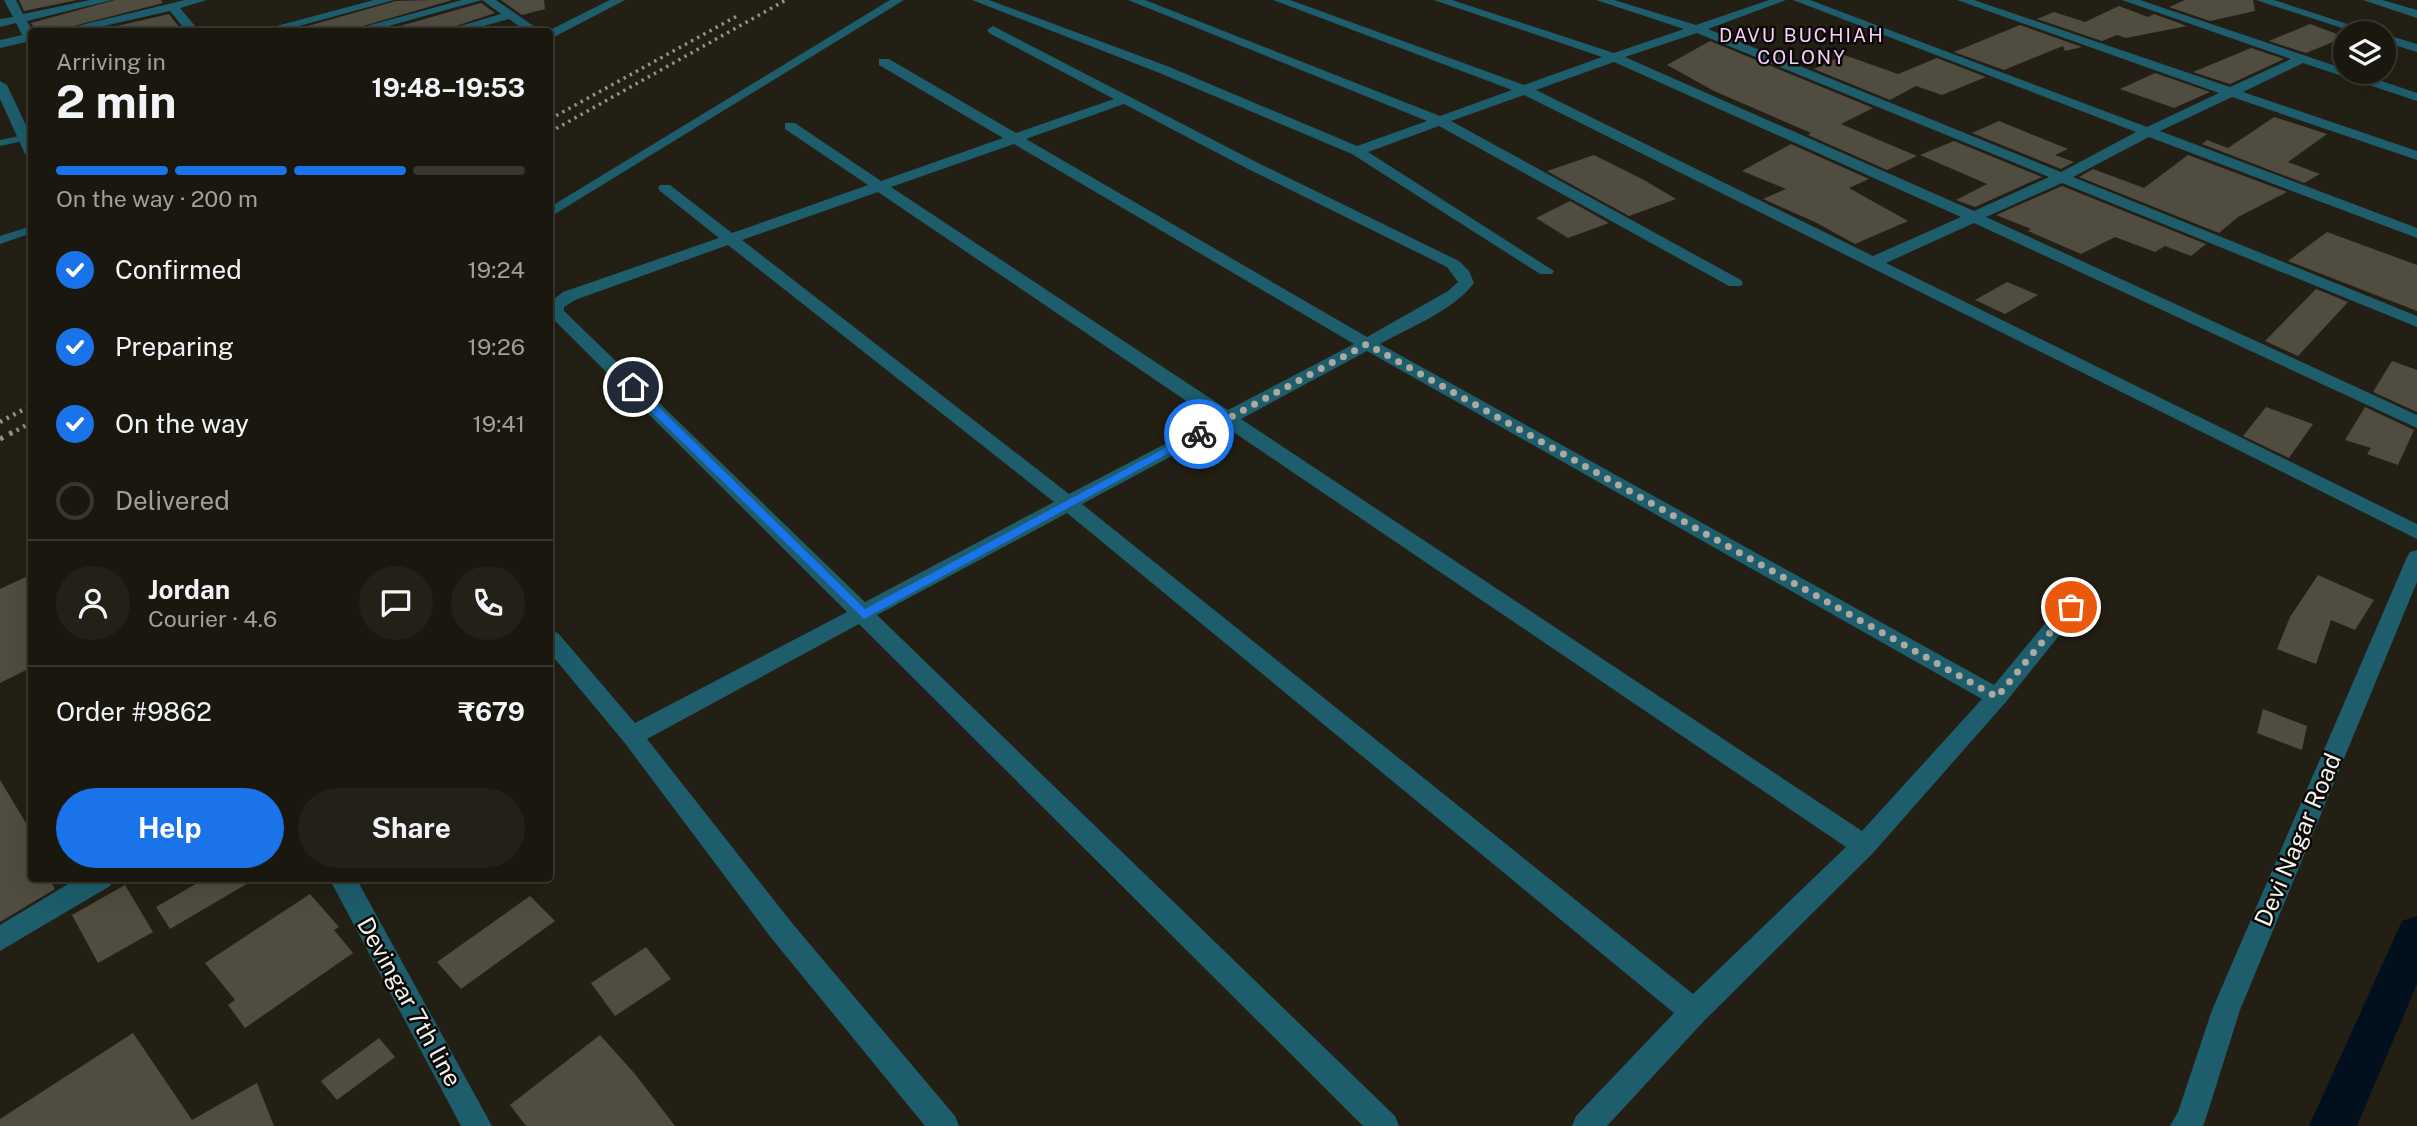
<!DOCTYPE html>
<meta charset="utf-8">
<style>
:root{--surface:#1a170f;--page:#232018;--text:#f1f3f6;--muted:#9f9f9e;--line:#38362f;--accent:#1a73e8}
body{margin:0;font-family:"Public Sans",sans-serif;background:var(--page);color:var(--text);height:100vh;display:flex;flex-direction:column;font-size:26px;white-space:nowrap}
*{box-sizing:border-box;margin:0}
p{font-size:23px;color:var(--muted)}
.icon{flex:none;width:38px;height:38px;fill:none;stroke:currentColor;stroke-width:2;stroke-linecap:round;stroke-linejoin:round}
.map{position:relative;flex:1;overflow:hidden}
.drawer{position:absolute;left:28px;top:28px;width:525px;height:854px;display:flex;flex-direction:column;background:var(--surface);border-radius:7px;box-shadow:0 7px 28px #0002,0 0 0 2px var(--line)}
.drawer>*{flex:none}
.buttons{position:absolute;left:2333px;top:21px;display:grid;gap:14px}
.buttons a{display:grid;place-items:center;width:63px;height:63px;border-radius:50%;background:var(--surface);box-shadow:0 7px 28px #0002,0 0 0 2px var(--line);font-size:35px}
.pin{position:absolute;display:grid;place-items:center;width:60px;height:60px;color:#fff;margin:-30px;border:4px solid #fff;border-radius:50%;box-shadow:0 2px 7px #0007}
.courier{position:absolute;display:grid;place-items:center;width:70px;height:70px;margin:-35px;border:5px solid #1a73e8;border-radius:50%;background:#fff;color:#222;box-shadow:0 2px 9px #0007}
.head em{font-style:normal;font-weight:700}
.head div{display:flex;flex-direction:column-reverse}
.head{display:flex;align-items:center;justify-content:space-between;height:119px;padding:0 28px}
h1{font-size:46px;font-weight:700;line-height:52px}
.bar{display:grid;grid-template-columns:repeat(4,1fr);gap:10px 7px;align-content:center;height:84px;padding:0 28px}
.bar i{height:9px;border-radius:5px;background:var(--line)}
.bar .current{background:var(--accent)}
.bar p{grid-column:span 4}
.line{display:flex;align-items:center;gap:18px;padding:0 28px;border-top:2px solid var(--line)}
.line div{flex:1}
.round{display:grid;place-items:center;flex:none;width:74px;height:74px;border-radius:37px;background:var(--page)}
ol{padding:0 28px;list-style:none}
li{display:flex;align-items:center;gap:21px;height:77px}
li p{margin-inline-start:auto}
li .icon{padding:7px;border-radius:50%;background:var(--accent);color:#fff;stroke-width:4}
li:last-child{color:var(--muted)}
li i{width:38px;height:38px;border:4px solid var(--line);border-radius:50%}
.primary-button{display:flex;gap:14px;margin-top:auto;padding:14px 28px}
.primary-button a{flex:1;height:80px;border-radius:42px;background:var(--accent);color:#fff;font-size:28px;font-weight:700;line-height:80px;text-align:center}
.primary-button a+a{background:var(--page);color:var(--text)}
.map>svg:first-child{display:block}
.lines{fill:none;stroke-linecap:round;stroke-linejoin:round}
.canal{fill:#01101c;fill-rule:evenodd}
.building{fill:#514c40}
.service{fill:#1d5d6c;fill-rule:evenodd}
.minor{fill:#1d5d6c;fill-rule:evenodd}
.tertiary{fill:#1d5d6c;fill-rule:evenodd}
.rail-far2{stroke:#959188;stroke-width:3.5;stroke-dasharray:2.5 4.5;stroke-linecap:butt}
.rail-far1{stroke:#959188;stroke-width:4.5;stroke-dasharray:2.5 5;stroke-linecap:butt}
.rail{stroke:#959188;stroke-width:5;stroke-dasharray:3.5 7;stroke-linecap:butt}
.route{fill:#1a73e8}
.done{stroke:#aca9a0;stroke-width:7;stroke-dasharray:0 12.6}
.labels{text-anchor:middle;stroke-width:5;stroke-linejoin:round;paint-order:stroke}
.far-neighbourhood-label{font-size:19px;letter-spacing:2px;fill:#fbcefe;stroke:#0b0905}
.near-street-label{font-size:24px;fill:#f6f3ec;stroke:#0b0905}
</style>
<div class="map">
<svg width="2417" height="1126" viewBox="0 0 2417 1126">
<rect width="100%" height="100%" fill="#231f14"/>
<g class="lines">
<polygon class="canal" points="2417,916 2417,984 2357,1126 2309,1126 2402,921"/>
</g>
<g class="building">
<polygon points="19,0 77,0 24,11"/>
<polygon points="115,0 161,0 163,3 50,32 37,32 31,23"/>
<polygon points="431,0 452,0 343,32 309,32 308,26 396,1"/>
<polygon points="501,0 544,0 545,9 522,15"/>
<polygon points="2185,0 2253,0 2255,11 2210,21 2169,7"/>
<polygon points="481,3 495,13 438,32 379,32"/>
<polygon points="2119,6 2148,17 2154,14 2187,26 2126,38 2117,35 2102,41 2037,19 2054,12 2085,22"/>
<polygon points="169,14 183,32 91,32"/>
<polygon points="2310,24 2345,37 2306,53 2269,41"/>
<polygon points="2020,25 2082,47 2065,51 2063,46 2004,70 1954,52"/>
<polygon points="1710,41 1873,108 1841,124 1917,156 1887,170 1808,135 1811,133 1714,91 1667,65"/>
<polygon points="2251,48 2284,59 2230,84 2193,72"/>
<polygon points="1844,55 1898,74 1937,58 1986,77 1942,95 1916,86 1890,100 1814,69"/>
<polygon points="2155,73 2210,92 2174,108 2120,89"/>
<polygon points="2274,117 2327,134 2288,162 2320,174 2304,183 2202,144 2207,140 2228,148"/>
<polygon points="1999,121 2068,149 2055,155 2074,162 2061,169 1972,133"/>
<polygon points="1954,141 2042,177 1975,207 1956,200 1987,184 1920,155"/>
<polygon points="1791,144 1869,179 1849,188 1908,221 1855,244 1815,222 1763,199 1786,189 1742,171"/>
<polygon points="1594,155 1644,180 1676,199 1629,216 1547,171"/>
<polygon points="2188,155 2287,192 2238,217 2219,233 2079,177 2093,169 2144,188"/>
<polygon points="2062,186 2206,244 2191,256 2165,246 2155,252 2115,237 2081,254 2028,231 2031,229 1996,215"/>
<polygon points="1570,201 1609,223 1568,238 1536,218"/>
<polygon points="2327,232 2417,265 2417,311 2288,261"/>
<polygon points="2007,282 2038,295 2005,314 1975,300"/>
<polygon points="2316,289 2348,302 2298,356 2265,341"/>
<polygon points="2392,361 2417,370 2417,412 2373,392"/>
<polygon points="2266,407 2313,424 2289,458 2243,436"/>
<polygon points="2365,407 2414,430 2398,465 2367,454 2371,448 2345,440"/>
<polygon points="32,574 32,667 0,683 0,589"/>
<polygon points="2318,575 2374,600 2355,630 2331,620 2316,664 2277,649 2290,617"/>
<polygon points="2263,709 2307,726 2302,750 2257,733"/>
<polygon points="0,780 32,833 32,878 49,878 55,889 0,922"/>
<polygon points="206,878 257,878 170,929 156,907"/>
<polygon points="125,885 153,932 98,963 72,915"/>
<polygon points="310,894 339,927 334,930 353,953 245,1028 228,1005 235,1000 205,963"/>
<polygon points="530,896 555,921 461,989 437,962"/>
<polygon points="646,947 671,979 615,1016 591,983"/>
<polygon points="133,1033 192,1120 257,1083 274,1126 0,1126 0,1119"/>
<polygon points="600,1035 635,1074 675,1126 526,1126 510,1105"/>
<polygon points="379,1038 395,1057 337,1100 321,1081"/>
</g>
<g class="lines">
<g class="service">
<polygon points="24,135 28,136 28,140 0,146 0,140"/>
<polygon points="32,226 32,233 0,244 0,236"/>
</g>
<g class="minor">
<polygon points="4,0 16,0 23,14 90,0 112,0 27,21 33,32 32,46 26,42 0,48 0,40 22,35 16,23 0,27 0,19 13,17"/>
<polygon points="185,0 207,0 180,8 200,32 187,32 170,11 77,32 52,32"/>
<polygon points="374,0 394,0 277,32 254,32"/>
<polygon points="462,0 482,0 367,32 345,32"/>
<polygon points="482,0 496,0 542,32 527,32 509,19 462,32 440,32 501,14"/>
<polygon points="890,0 904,0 550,217 550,207"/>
<path d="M972 0H989L1167 66 1357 146 1427 121 1128 0H1145L1440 116 1512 90 1273 0H1290L1524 85 1602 57 1434 0H1452L1614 53 1684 29 1596 0H1614L1696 25 1769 0H1786L1708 29 2061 172 2136 132 1793 0H1810L2147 127 2219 93 1957 0H1974L2230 87 2291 59 2122 0H2140L2345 69V72H2355L2417 93V101L2303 63 2243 92 2417 151V160L2232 97 2160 131 2417 228V238L2149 137 2073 177 2417 316V327L2062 183 1986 217 2417 415V428L1974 223 1886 263 2417 524V539L1524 95 1451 121 1741 280 1743 283 1741 286H1729L1439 126 1368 152 1554 271 1552 274H1540L1352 154 1157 72ZM1697 33 2049 177 1974 211 1625 57ZM1614 62 1961 217 1873 256 1536 90Z"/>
<polygon points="2256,0 2274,0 2375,33 2357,33"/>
<polygon points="2363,0 2382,0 2417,10 2417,18"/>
<path d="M993 26 1258 163 1459 261 1469 271 1474 283C1453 311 1410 327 1380 344L1994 685 2063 602 2071 599 2079 602 2082 607 2005 703 1873 853 1704 1021 1607 1126H1572L1576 1116 1674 1013 1067 513 877 615 1395 1116 1399 1126H1363L859 624 647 739 792 923 955 1116 959 1126H925L772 939 624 742 550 653V631L558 633 635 723 847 612 550 316V302L563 292 719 238 660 191 658 188 660 185H670L732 233 868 185 785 129V123H795L881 181 1003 138 879 65V59H889L1016 133 1114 99 989 33 987 30ZM1124 104 1248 169 1447 267 1458 282 1448 291 1367 337 1026 139ZM1014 144 1354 344 1228 410 891 187ZM878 192 1213 419 1069 494 742 240ZM728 245 1054 502 865 602 564 311V307L575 300ZM1367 351 1982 699 1862 831 1241 419ZM1226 427 1846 847 1693 994 1082 504Z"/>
<polygon points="2384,34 2417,44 2417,52 2384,42"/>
<polygon points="0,81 7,85 32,138 32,158 25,154 0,99"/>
<polygon points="78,878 114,878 110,886 0,951 0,925"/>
<polygon points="329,878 356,878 492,1126 461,1126"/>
</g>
<g class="tertiary">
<polygon points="610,0 625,0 554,37 550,38 550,32 546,32"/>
<polygon points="2417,550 2417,582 2240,1010 2205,1121 2203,1126 2170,1126 2178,1112 2212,1010 2407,557 2410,552"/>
</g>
<g class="rail-far2">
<polyline points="550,119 737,16"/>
<polyline points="550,132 786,0"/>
</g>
<g class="rail-far1">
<polyline points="0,422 32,405"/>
<polyline points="10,434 32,422"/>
</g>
<polyline class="rail" points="0,439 13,432"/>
</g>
<polygon class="route" points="629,385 636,385 865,609 1195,432 1204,434 864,619 629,390"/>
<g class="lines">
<polyline class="done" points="1199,434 1367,344 1997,697 2071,607"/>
</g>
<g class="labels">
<g class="far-neighbourhood-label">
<text x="1802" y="42">DAVU BUCHIAH<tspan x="1802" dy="22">COLONY</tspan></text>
</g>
<g class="near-street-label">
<text transform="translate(2298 840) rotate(-67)" y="8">Devi Nagar Road</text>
<text transform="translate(409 1002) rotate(61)" y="8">Devingar 7th line</text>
</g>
</g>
</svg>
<div class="buttons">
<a><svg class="icon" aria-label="layers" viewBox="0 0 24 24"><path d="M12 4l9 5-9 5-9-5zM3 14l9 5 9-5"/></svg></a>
</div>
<div class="pin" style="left:2071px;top:607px;background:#ea580c"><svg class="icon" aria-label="bag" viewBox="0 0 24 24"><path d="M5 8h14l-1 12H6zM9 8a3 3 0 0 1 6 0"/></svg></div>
<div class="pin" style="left:633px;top:387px;background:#1f2937"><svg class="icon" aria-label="home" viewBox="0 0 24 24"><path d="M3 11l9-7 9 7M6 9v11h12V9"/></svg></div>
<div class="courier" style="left:1199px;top:434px"><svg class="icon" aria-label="bike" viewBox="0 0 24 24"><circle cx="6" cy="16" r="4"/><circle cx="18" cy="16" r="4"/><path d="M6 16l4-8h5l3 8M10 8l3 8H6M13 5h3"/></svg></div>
<section class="drawer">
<div class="head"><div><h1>2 min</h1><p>Arriving in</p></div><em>19:48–19:53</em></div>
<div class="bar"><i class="current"></i><i class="current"></i><i class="current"></i><i></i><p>On the way · 200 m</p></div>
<ol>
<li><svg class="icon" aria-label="check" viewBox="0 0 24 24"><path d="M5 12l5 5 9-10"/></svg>Confirmed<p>19:24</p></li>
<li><svg class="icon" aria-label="check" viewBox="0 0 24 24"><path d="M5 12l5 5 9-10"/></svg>Preparing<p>19:26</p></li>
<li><svg class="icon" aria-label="check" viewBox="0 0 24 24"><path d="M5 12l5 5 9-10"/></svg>On the way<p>19:41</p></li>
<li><i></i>Delivered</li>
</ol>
<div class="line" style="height:126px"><a class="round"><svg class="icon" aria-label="person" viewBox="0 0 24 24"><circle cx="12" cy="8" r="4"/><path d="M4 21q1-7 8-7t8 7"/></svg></a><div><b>Jordan</b><p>Courier · 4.6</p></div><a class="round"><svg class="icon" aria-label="chat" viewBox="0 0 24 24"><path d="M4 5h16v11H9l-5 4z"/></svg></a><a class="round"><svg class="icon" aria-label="phone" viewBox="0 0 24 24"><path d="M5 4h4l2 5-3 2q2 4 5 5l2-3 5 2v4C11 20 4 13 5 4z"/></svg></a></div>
<div class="line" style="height:91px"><div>Order #9862</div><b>₹679</b></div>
<div class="primary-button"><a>Help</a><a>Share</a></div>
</section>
</div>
